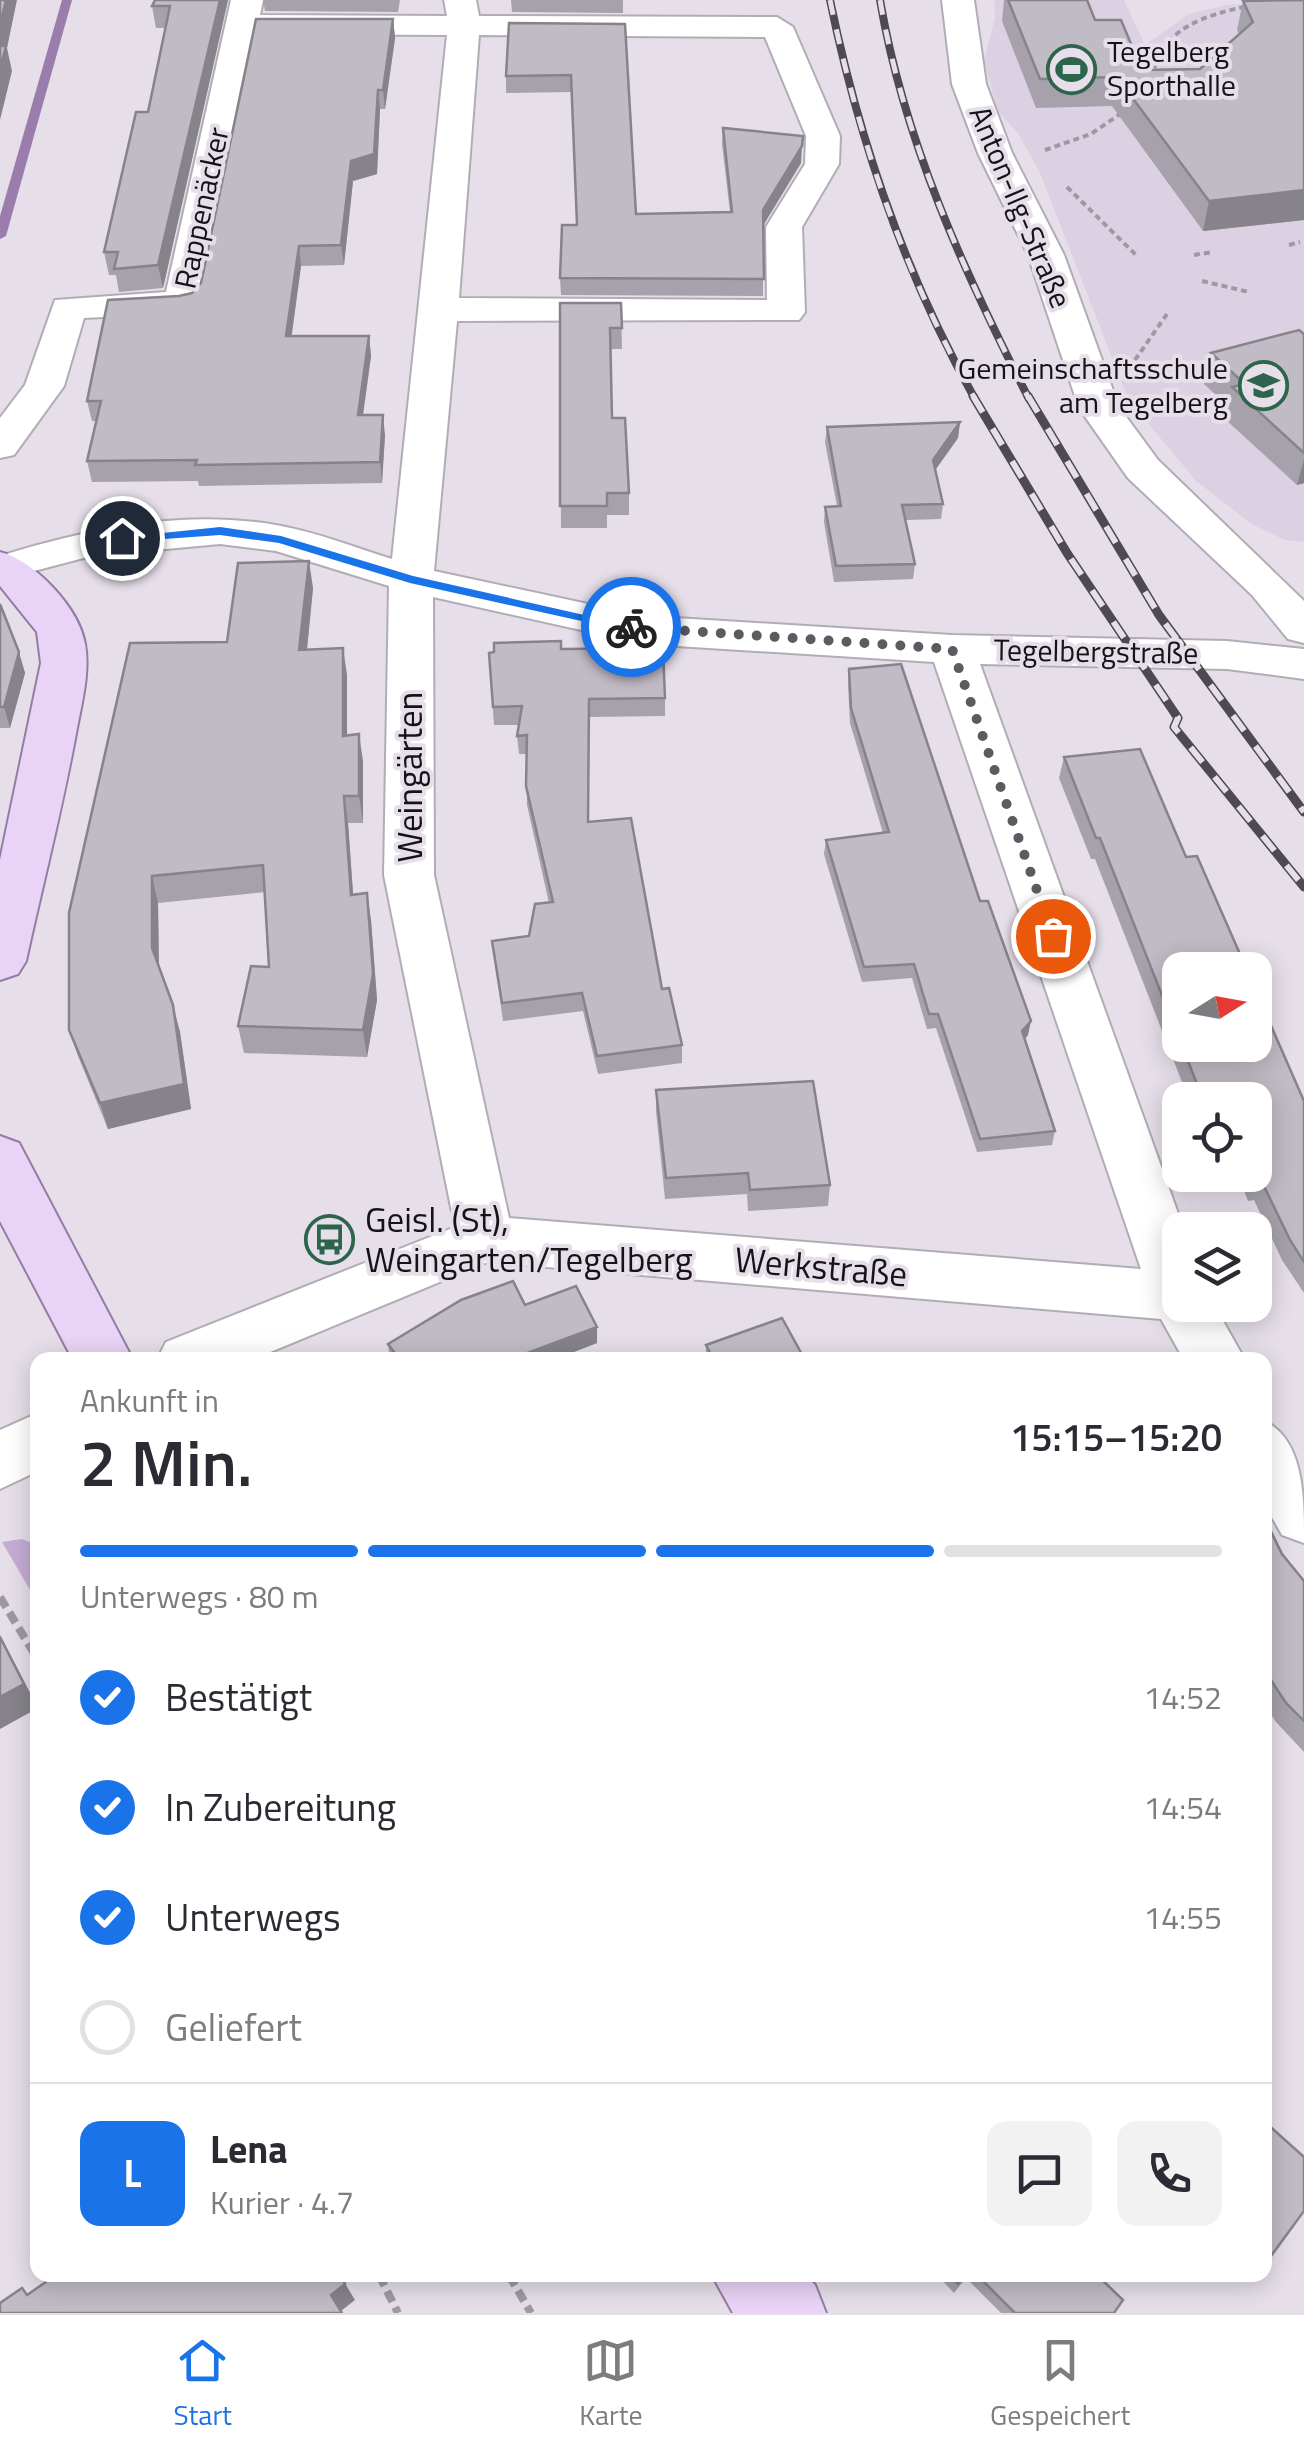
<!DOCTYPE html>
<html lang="de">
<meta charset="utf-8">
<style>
:root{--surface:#fff;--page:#f2f2f3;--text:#2b2b33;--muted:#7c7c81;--line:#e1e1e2;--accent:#1a73e8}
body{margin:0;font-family:"Titillium Web",sans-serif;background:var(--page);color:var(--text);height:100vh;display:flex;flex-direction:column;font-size:38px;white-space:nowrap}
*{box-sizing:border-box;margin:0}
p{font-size:32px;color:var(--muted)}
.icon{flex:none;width:55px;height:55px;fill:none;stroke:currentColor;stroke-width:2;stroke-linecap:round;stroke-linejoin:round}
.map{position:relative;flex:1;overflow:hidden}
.sheet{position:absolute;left:30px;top:1352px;width:1242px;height:930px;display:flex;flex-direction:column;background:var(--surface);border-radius:20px;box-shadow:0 5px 25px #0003}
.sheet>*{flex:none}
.needle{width:65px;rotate:79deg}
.tools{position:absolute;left:1162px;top:952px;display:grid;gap:20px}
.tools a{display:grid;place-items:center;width:110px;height:110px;border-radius:20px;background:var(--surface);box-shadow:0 5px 25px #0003;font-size:50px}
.pin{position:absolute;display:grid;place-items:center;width:85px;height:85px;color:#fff;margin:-42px;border:5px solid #fff;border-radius:50%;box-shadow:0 2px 10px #0007}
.courier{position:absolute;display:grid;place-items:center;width:100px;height:100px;margin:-50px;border:8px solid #1a73e8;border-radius:50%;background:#fff;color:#222;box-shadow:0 2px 12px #0007}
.overview em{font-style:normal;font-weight:600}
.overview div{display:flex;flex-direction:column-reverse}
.overview{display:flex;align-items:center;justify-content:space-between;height:170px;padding:0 50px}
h1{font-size:65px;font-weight:600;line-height:75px}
.bar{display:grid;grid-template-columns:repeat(4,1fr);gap:15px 10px;align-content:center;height:120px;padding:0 50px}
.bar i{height:12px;border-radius:8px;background:var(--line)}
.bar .on{background:var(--accent)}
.bar p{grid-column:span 4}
.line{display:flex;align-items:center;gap:25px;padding:0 50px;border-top:2px solid var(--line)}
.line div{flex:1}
.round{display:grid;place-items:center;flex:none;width:105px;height:105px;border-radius:20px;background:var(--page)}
ol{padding:0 50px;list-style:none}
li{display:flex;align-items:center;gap:30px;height:110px}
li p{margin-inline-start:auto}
li .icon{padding:10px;border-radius:50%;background:var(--accent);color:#fff;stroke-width:4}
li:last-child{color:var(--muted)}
li i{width:55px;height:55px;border:5px solid var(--line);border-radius:50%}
.menu{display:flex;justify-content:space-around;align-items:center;height:140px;border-top:2px solid var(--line);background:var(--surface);font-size:28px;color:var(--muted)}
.menu a{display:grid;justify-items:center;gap:5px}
.menu .on{color:var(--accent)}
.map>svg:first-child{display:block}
.built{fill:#dcd1e2}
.green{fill:#c5acd4}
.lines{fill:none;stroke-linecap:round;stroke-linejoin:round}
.stream{fill:#9a7dac;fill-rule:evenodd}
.minor-casing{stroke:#b2acb7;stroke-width:4}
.major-casing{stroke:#957ca4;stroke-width:4}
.path-far1{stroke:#9e99a1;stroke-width:4;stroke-dasharray:6 4;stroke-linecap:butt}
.path{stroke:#9e99a1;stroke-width:8;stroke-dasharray:12 6;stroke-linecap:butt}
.minor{fill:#fff;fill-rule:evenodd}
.major{fill:#e9d3f6;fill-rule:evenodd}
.rail-far1-casing{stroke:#4e4a50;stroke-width:8}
.rail-casing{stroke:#4e4a50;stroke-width:9}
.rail-far1{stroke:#e6dfea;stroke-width:5;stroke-dasharray:15;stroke-linecap:butt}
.rail{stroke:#e6dfea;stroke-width:6;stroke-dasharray:19;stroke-linecap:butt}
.wall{fill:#a6a1aa}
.shaded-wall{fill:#87838b}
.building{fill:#c1bbc6;stroke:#87838b;stroke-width:2.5}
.route{fill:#1a73e8}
.done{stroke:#5e5a61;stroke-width:10;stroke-dasharray:0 18}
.labels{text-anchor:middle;stroke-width:8;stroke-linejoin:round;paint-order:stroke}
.far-poi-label{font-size:30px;fill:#151317;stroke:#e6dfea;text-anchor:start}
.far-street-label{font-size:30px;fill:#151317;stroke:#e6dfea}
.street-label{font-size:35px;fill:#151317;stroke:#e6dfea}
.poi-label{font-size:35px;fill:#151317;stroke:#e6dfea;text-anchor:start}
</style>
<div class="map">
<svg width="1304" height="2313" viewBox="0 0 1304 2313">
<rect width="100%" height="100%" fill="#e6dfea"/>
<polygon class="built" points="994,0 1124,0 1145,45 1189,14 1226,5 1304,0 1304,542 1285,540 1253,525 1196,481 1128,399 1040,173 1018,133 998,112 984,61 995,17"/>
<polygon class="green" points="22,1539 37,1545 37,1602 2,1542"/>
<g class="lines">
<polygon class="stream" points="62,0 72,0 6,236 0,239 0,216"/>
<defs>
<g id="minor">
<path d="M231 0H263L260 15 447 16 444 0H476L479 16 777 17 793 27 840 136 839 164 802 227 805 312 799 320 457 321 434 571 644 616 952 635 1227 641 1304 649V679L1227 669 980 664 1184 1230H1180V1305H1214L1245 1360H1184L1161 1319 488 1262 251 1360H157L166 1342 455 1227 384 875 389 586 276 551 220 544 91 556 0 580V556C90 528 187 508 281 526 319 533 356 548 392 559L447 35 256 34 201 302 195 310 182 313 84 318 64 386 14 455 0 458V418L25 385 55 300 166 292ZM479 35 765 37 806 136 805 164 766 227 767 300 459 298ZM433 597 644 644 934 662 1141 1269 509 1218 434 875Z"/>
<polygon points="942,0 974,0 986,84 1012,153 1064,255 1119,407 1158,460 1304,601 1304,643 1288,639 1252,595 1128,478 1079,408 1028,255 978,153 952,84"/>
<polygon points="38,1413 38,1471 0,1489 0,1430"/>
<path d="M1265 1421C1304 1441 1304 1496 1304 1543L1282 1535 1265 1505Z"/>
</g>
<g id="major">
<path d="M0 552C35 561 79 608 85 644 90 671 82 702 77 728 63 806 43 883 26 961L18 974 0 980V860L41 663 37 632 0 586Z"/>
<polygon points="0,1136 19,1143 133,1360 73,1360 0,1221"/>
<polygon points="712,2275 805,2275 815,2285 826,2313 733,2313"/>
</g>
</defs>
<use href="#minor" class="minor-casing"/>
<use href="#major" class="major-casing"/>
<g class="path-far1">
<path d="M1152 78C1161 28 1203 16 1248 6"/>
<polyline points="1045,150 1091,134 1123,112"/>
<polyline points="1067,187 1138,257"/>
<polyline points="1289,245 1300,242"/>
<polyline points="1194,255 1213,252"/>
<polyline points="1202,281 1249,292"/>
<polyline points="1135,360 1167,314"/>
</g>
<g class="path">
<polyline points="0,1597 38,1660"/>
<polyline points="379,2275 398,2313"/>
<polyline points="509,2275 531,2313"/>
</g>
<use href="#minor" class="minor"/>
<use href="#major" class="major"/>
<defs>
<g id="rail-far1">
<path d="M830 0C859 141 904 273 975 399"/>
<path d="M880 0C904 141 964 272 1029 399"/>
</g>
<g id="rail">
<polyline points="973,396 1067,553 1178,718 1174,727 1304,887"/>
<polyline points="1028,396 1159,615 1304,812"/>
</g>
</defs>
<use href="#rail-far1" class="rail-far1-casing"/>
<use href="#rail" class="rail-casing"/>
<use href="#rail-far1" class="rail-far1"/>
<use href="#rail" class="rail"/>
</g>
<g class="wall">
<polygon points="155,0 228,0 163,288 119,292 116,275 109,275 104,252 148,112 166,28 156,28 152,6"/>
<polygon points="263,0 400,0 398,12 265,11"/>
<polygon points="511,0 623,0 623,13 512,12"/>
<polygon points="1004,0 1087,0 1095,20 1142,70 1200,69 1239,34 1237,30 1243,1 1304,0 1304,220 1203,231 1112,106 1036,108 1002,21"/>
<polygon points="393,19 395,38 385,109 380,109 377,174 353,181 344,265 301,266 291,336 369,336 371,356 363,415 385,435 382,483 199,486 198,481 92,482 87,461 96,421 92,421 87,401 179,296 192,293 201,283"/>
<polygon points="625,24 636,214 730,212 722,144 723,128 801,163 763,226 763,296 561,295 560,278 577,225 572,92 506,93 506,76"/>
<polygon points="560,303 621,303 622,349 611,349 612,418 629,493 629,515 607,515 607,528 561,528"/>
<polygon points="1304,334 1304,483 1297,485 1225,419 1228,406 1204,384 1211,353"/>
<polygon points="960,422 958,438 935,470 943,504 941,519 906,520 915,564 913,579 834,582 824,522 825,507 837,506 825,442 827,427"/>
<polygon points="313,588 307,650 347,675 347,735 363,761 363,823 348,823 353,894 371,920 377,1000 367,1057 244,1053 238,1026 269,967 265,892 158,903 159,967 180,1032 191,1109 108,1129 78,1056 69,1030 227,642"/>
<polygon points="0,604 25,673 10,728 0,728"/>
<polygon points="561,649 665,698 665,716 589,717 588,822 662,989 682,1045 682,1063 598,1074 583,1011 503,1021 492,941 529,936 549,903 527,805 526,754 519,754 517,736 519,725 494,725 489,653"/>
<polygon points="849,669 980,901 1028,1035 1025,1039 1055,1131 1052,1145 977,1152 936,1028 927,1029 912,978 862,982 824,854 826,840 883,833 850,723 848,684"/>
<polygon points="1064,757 1180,970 1180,1045 1255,1045 1304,1101 1304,1293 1282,1260 1254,1200 1248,1201 1238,1175 1255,1175 1255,1100 1189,1100 1095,859 1091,859 1059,778"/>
<polygon points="656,1090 830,1185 828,1206 748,1211 747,1194 665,1199 656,1111"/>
<polygon points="525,1305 597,1327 597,1343 553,1360 390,1360 388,1344"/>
<polygon points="706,1345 805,1360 706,1360"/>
<polygon points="1265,1519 1282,1554 1304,1581 1304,1752 1276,1722 1265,1706"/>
<polygon points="937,2275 1097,2275 1114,2313 1001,2313 966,2278 954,2293"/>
</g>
<g class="shaded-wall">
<polygon points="6,0 17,0 7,48 12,71 0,120 0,25"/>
<polygon points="220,0 228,0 163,288 158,265"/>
<polygon points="393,19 395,38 385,109 383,90"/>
<polygon points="378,90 380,109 377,174 353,181 344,265 341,245 351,161"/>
<polygon points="802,146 801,163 762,227 763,210"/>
<polygon points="1304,190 1304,220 1203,231 1209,201"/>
<polygon points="299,246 301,266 289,356 286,336"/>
<polygon points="369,336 371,356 360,436 358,415"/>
<polygon points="383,415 385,435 382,483 380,462"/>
<polygon points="960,422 958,438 931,476 933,460"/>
<polygon points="1304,459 1304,483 1297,485"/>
<polygon points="309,561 313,588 304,678 299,650"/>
<polygon points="343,648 347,675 347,763 343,736"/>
<polygon points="19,652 25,673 10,728 4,707"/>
<polygon points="359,734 363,761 363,823 359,796"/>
<polygon points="344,796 348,823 355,921 351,895"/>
<polygon points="152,876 158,903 159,975 152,948"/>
<polygon points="367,893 371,920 377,1000 367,1057 363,1030"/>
<polygon points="173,1005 180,1032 191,1109 108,1129 100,1103"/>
<polygon points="1031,1021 1028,1035 1019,1046 1022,1031"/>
<polygon points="597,1327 597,1343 553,1360 515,1360 514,1358"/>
<polygon points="0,1635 38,1708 0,1729"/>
<polygon points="340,2275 355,2300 341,2311 343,2313 331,2295"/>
</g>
<g class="building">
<polygon points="0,0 6,0 0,25"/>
<polygon points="155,0 220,0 158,265 114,269 118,252 104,252 136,112 148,112 170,6 152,6"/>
<polygon points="1008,0 1087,0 1095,20 1121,20 1142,70 1200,69 1253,22 1243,1 1304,0 1304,190 1209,201 1117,77 1040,79"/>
<polygon points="256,19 393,19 383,90 378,90 374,154 351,161 341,245 299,246 286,336 369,336 358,415 383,415 380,462 195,465 197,460 87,461 101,401 87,401 108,300 179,296 192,293 201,283"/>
<polygon points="509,23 625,24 636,214 732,212 723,128 803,136 802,146 763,210 764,279 560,278 562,225 577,225 571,75 506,76"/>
<polygon points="0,46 6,46 0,69"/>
<polygon points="560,303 621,303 622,328 610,328 612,418 625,418 629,493 607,493 607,506 560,506"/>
<polygon points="1299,330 1304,334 1304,453 1232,387 1245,384 1211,353"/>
<polygon points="960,422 933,460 943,504 902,505 915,564 836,566 825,507 841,506 827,427"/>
<polygon points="309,561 299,650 343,648 343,736 359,734 359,796 344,796 351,895 367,893 373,974 363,1030 238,1026 251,966 269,967 263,865 152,876 152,948 173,1005 184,1084 100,1103 69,1030 69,913 130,643 227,642 238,563"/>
<polygon points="0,604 19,652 4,707 0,707"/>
<polygon points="561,641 561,649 663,648 665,698 589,699 588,822 631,818 662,989 669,988 682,1045 597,1056 582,993 502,1003 492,941 529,936 535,904 553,902 526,786 527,735 517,736 522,706 493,707 489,653 494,652 494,643"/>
<polygon points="901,664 980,901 988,901 1031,1021 1022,1031 1055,1131 980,1139 938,1014 929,1014 914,964 864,967 826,840 889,832 851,708 849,669"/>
<polygon points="1140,749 1186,857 1197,856 1247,970 1180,970 1180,1041 1100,838 1096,838 1064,757"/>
<polygon points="1255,989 1304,1101 1304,1262 1290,1240 1261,1180 1256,1181 1253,1175 1255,1175 1255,1100 1203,1100 1182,1045 1255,1045"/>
<polygon points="813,1081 830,1185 750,1190 748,1173 666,1178 656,1090"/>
<polygon points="513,1281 525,1305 576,1286 597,1327 514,1358 516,1360 400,1360 388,1344 461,1300"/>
<polygon points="782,1318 805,1360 714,1360 706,1345"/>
<polygon points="1265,1519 1282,1554 1304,1581 1304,1721 1286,1703 1265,1671"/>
<polygon points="0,1637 24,1684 0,1697"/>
<polygon points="1265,2122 1304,2157 1304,2211 1271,2256 1265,2250"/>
<polygon points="56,2275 340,2275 345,2284 331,2295 342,2313 0,2313 0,2303 22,2288 27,2295"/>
<polygon points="949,2275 966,2275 958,2284"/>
<polygon points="977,2275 1097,2275 1123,2300 1114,2313 1015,2313"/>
</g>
<polygon class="route" points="220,527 281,536 413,576 637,627 631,632 410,583 279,543 220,535 122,542 115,538"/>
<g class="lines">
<polyline class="done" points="631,627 952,649 1053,936"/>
</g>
<defs>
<symbol id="stadium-ring" viewBox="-11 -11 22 22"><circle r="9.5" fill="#e6dfea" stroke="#2d654c" stroke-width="1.5"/><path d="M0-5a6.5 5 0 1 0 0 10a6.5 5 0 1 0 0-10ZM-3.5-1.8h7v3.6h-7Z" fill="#2d654c"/></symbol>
<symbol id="school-ring" viewBox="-11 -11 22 22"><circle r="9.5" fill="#e6dfea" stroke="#2d654c" stroke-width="1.5"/><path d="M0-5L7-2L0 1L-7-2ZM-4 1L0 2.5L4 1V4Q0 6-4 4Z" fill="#2d654c"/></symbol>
<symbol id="bus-ring" viewBox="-11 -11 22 22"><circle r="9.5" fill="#e6dfea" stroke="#2d654c" stroke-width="1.5"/><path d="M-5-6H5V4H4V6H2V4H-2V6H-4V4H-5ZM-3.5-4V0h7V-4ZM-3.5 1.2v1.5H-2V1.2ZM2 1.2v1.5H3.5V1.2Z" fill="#2d654c"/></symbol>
</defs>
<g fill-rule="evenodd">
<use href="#stadium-ring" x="1044" y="42" width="55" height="55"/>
<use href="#school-ring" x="1236" y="358" width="55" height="55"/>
<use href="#bus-ring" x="302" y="1212" width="55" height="55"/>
</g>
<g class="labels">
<g class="far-poi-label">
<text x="1107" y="62">Tegelberg<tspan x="1107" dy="34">Sporthalle</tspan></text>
<text x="1228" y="379" text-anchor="end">Gemeinschaftsschule<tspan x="1228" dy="34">am Tegelberg</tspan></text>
</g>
<g class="far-street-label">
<text transform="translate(1020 207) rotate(67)" y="10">Anton-Ilg-Straße</text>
<text transform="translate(202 208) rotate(-78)" y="10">Rappenäcker</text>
<text transform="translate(1096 652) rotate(1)" y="10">Tegelbergstraße</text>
</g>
<g class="street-label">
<text transform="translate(410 777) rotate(-90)" y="12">Weingärten</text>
<text transform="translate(821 1267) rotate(5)" y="12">Werkstraße</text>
</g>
<g class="poi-label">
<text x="365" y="1232">Geisl. (St),<tspan x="365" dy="40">Weingarten/Tegelberg</tspan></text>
</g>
</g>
</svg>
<div class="tools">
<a><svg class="needle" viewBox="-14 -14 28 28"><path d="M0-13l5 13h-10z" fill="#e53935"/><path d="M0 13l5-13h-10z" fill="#7c7c81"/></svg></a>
<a><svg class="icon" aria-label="locate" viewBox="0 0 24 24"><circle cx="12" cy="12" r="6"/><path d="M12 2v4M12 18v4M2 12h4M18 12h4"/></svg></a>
<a><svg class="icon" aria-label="layers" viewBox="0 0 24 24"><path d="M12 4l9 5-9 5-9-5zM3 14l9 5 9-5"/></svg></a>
</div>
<div class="pin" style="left:1053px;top:936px;background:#ea580c"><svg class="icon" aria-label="bag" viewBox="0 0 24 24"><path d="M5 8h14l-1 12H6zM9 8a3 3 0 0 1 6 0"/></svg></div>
<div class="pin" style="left:122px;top:538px;background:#1f2937"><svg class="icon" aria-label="home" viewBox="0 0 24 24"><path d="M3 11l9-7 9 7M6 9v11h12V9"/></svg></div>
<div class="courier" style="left:631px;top:627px"><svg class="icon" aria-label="bike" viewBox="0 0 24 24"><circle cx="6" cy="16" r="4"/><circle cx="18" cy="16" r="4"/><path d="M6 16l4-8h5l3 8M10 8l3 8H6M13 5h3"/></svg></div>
<section class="sheet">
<div class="overview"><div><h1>2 Min.</h1><p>Ankunft in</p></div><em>15:15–15:20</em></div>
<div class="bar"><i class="on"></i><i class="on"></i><i class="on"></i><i></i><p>Unterwegs · 80 m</p></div>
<ol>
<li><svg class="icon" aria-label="check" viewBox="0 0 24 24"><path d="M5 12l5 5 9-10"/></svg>Bestätigt<p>14:52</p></li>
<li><svg class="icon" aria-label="check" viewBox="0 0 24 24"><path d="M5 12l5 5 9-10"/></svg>In Zubereitung<p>14:54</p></li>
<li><svg class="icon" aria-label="check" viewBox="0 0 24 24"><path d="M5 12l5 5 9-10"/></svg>Unterwegs<p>14:55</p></li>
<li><i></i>Geliefert</li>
</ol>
<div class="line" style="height:180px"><b class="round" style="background:var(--accent);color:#fff">L</b><div><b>Lena</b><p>Kurier · 4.7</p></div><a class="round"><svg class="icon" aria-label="chat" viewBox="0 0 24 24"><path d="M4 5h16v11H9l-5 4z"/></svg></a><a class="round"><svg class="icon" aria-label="phone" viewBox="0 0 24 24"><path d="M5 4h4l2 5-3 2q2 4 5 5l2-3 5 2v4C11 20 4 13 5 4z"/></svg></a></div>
</section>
</div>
<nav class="menu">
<a class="on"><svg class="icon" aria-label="home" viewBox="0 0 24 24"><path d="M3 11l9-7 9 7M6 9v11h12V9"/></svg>Start</a>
<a><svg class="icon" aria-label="map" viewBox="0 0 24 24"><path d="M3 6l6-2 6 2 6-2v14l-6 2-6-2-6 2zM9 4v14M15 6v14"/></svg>Karte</a>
<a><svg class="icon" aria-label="saved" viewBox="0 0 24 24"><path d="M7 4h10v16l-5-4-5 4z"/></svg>Gespeichert</a>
</nav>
